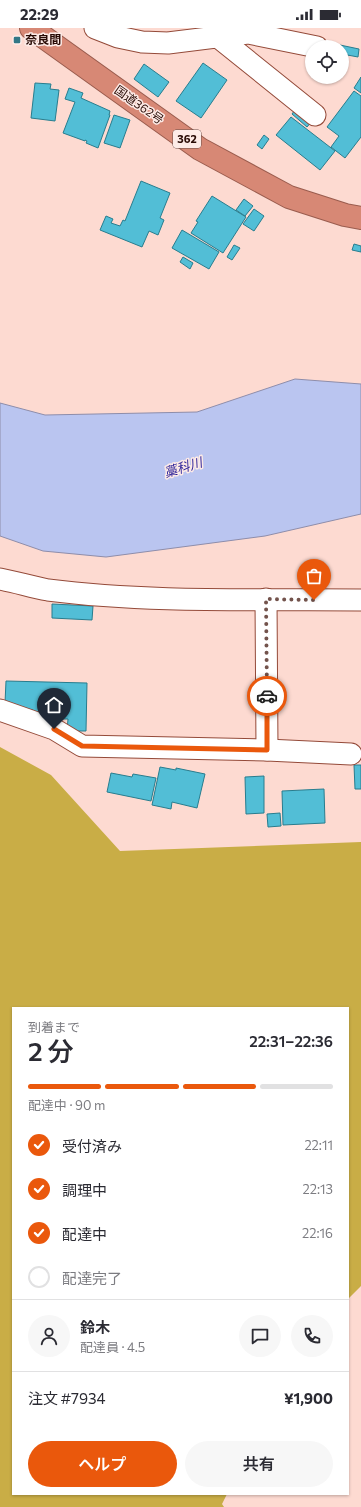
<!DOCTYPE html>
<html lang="ja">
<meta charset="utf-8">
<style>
:root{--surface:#fff;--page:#f7f7f7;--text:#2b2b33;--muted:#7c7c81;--line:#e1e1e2;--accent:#ea580c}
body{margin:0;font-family:Commissioner,"Noto Sans JP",sans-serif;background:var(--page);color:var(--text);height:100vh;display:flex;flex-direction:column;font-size:15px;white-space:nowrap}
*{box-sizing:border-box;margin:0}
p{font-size:13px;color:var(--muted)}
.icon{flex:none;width:22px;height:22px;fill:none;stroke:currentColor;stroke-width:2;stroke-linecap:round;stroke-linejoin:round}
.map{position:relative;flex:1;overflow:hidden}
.panel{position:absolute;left:12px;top:979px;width:337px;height:488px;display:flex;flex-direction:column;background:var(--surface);border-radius:0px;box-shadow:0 1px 3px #0004}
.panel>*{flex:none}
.tools{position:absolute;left:305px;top:12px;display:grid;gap:8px}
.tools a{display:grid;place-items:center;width:44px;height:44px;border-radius:50%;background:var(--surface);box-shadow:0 1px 3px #0004;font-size:20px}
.pin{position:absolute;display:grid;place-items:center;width:34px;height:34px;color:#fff;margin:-41px -17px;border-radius:50% 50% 50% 0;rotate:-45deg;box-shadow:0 0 4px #0007}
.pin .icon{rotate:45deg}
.courier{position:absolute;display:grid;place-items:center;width:40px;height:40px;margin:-20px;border:3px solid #ea580c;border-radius:50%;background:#fff;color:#222;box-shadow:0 1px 5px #0007}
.head em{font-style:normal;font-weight:600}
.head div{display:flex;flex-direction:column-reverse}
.head{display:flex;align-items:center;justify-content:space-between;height:68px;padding:0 16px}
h1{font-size:26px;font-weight:600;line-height:30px}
.bar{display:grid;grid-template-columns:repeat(4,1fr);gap:6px 4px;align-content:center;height:48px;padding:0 16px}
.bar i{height:5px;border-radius:3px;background:var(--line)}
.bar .on{background:var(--accent)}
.bar p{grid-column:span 4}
.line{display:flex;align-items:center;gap:10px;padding:0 16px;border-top:1px solid var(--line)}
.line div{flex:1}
.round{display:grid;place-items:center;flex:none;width:42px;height:42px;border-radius:21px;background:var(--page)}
ol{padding:0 16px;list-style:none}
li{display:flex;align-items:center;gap:12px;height:44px}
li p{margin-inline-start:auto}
li .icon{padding:4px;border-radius:50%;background:var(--accent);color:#fff;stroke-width:4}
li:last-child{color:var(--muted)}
li i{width:22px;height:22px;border:2px solid var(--line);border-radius:50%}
.cta{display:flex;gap:8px;margin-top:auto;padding:8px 16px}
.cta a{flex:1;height:46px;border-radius:24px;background:var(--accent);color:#fff;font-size:16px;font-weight:600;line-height:46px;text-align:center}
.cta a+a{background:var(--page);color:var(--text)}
.status{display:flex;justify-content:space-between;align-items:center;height:28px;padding:0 20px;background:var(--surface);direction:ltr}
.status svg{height:11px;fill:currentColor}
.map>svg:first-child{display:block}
.forest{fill:#c9ad46}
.water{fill:#bac5f0;stroke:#8e8daa}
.building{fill:#52bed6;stroke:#287d8e}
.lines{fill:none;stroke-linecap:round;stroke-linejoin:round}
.minor-casing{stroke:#944a39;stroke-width:23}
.highway-casing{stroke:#9a5c4e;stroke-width:24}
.minor{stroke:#fff;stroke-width:21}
.highway{stroke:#d78875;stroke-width:22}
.done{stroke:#73534c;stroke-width:4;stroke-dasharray:0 7.2}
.route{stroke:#ea580c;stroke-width:5}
.poi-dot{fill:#327786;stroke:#fdebe7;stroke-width:1.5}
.labels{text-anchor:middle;stroke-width:3;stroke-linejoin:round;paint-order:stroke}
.shield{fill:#fdebe7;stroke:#694e49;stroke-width:1}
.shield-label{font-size:11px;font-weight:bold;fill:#290b05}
.poi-label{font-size:12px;font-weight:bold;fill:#290b05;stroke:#fdebe7;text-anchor:start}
.street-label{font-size:12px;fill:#290b05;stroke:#fdebe7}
.water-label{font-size:13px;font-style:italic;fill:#261c97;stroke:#fdebe7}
</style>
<div class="status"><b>22:29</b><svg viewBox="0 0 49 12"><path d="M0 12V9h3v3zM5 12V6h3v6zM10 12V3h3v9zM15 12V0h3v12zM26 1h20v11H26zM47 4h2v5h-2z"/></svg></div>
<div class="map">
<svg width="361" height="1479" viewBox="0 0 361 1479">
<rect width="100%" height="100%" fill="#fddad1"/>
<polygon class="forest" points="0,719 51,747 120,823 361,814 361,1258 348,1271 348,980 13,980 13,1466 227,1466 222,1476 224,1479 0,1479"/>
<polygon class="water" points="295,351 361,356 361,486 265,508 106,529 43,523 0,508 0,375 45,387 197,384"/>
<g class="building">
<polygon points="340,17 359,21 358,29 342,26 342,19 340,19"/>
<polygon points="203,35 227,52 201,90 176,73"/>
<polygon points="144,36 169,54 158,69 134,51"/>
<polygon points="361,49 361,65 354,60"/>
<polygon points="35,55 51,56 50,61 59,62 55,93 31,90"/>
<polygon points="69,60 83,65 81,70 110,83 109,87 110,87 98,120 86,115 87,113 85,112 85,113 63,105 75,74 65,71"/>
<polygon points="354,63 361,68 361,109 345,130 331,119 339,108 327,99"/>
<polygon points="297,79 313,92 307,99 292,86"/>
<polygon points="114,87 130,92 120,120 104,115"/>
<polygon points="291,89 335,123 320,142 276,107"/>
<polygon points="264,107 269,111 262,121 257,117"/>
<polygon points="141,153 170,165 160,190 164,192 158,207 149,203 142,219 100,202 106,188 113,191 111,195 120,198 123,192 125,193"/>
<polygon points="212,168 246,189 223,225 191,205 198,194 196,193"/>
<polygon points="244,171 253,178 245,188 236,182"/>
<polygon points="254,181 264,188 254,203 243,196"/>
<polygon points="182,202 219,224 209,241 172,220"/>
<polygon points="354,216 361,218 361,224 352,222"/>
<polygon points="234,217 240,220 232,232 227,229"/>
<polygon points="183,229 193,235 190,241 180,234"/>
<polygon points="52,576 93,578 92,592 52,590"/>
<polygon points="6,653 87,655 86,703 67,703 68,691 53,691 33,686 33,682 27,682 5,675"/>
<polygon points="354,737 361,737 361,761 355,761"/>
<polygon points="160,739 176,742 176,740 205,746 197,780 172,774 171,781 152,777"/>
<polygon points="111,745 132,749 133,746 156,750 151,773 107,764"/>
<polygon points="264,748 264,785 246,786 245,749"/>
<polygon points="324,761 325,795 283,797 282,763"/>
<polygon points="280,785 281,798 268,799 267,786"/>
</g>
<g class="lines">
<defs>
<g id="minor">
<polyline points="95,0 118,9 142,14 168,15 248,5 317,19"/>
<polyline points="218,9 315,87"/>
<path d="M0 551C16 554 32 559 48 562 149 575 258 571 361 572"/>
<polyline points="266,571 267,722"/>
<polyline points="0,682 54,701 82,718 267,722 351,726"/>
</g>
<polyline id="highway" points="31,0 200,121 289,169 345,187 361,190"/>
</defs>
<use href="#minor" class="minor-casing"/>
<use href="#highway" class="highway-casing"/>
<use href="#minor" class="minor"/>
<use href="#highway" class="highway"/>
</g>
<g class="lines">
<polyline class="done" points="267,668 266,571 314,572"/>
<polyline class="route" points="54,701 82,718 267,722 267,668"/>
</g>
<rect class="poi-dot" x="13" y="8" width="8" height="8" rx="2"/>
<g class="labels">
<rect class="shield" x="173" y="102" width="28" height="18" rx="3"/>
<g class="shield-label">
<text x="187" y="115">362</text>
</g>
<g class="poi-label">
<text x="25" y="16">奈良間</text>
</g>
<g class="street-label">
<text transform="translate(139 77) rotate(35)" y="4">国道362号</text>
</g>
<g class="water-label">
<text transform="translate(183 439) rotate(-17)" y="5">藁科川</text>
</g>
</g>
</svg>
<div class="tools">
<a><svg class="icon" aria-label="locate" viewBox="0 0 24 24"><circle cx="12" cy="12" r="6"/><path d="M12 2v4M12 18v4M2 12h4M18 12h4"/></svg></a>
</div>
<div class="pin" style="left:314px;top:572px;background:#ea580c"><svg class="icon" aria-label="bag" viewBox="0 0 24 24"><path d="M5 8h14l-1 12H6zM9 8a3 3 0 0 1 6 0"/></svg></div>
<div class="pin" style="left:54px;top:701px;background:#1f2937"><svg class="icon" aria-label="home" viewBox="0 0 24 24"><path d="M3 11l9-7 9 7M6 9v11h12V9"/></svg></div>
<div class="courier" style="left:267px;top:668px"><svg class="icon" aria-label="car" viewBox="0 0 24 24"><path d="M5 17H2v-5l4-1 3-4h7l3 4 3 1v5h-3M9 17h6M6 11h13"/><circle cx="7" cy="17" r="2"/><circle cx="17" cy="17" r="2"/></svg></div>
<section class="panel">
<div class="head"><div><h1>2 分</h1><p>到着まで</p></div><em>22:31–22:36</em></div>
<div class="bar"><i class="on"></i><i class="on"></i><i class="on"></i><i></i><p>配達中 · 90 m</p></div>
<ol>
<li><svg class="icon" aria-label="check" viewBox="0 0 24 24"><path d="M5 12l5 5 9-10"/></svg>受付済み<p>22:11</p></li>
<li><svg class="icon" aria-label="check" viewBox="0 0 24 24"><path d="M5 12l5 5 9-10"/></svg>調理中<p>22:13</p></li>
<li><svg class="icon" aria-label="check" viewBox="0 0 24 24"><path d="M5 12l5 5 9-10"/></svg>配達中<p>22:16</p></li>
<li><i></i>配達完了</li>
</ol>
<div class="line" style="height:72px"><a class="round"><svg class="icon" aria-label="person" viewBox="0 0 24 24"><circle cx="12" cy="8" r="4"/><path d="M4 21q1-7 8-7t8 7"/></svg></a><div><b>鈴木</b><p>配達員 · 4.5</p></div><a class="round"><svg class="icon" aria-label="chat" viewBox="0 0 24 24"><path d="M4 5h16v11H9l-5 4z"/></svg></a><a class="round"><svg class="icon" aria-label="phone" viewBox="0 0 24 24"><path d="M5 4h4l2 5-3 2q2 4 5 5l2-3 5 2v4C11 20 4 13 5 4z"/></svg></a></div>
<div class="line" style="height:52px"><div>注文 #7934</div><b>¥1,900</b></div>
<div class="cta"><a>ヘルプ</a><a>共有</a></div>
</section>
</div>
